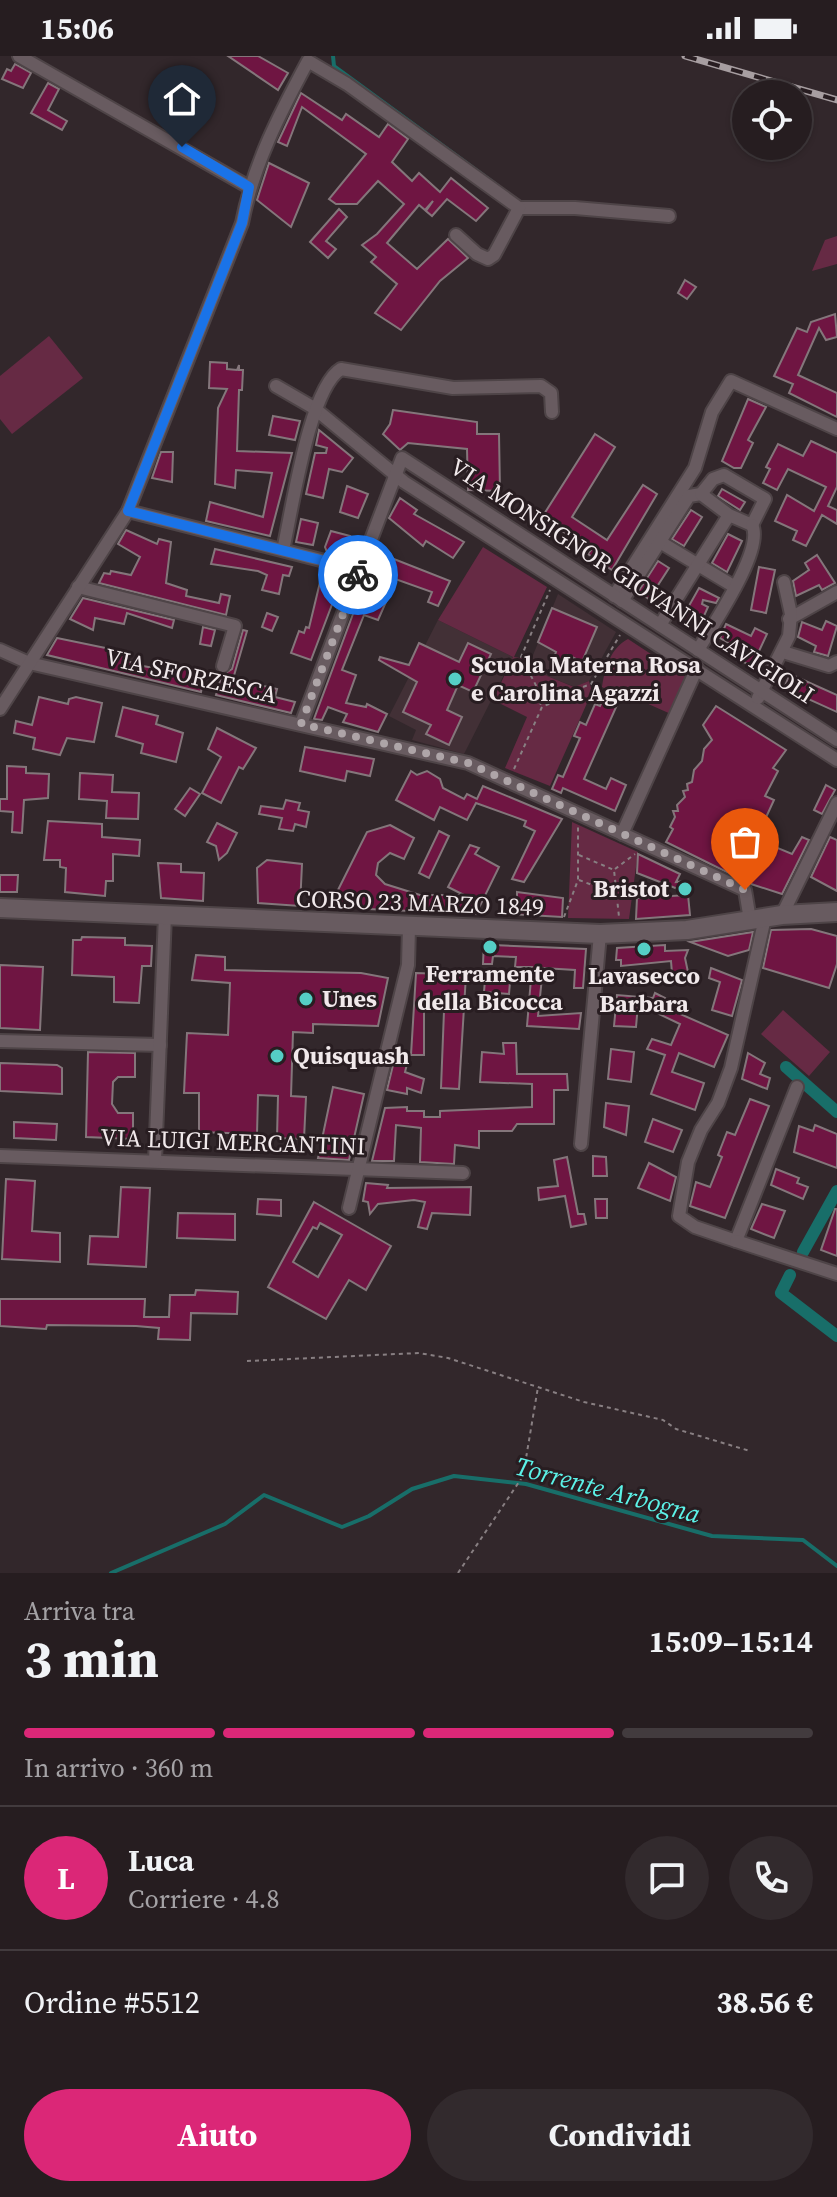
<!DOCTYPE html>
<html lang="it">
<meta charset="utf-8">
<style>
:root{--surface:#261d20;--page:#322a2d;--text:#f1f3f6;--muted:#a4a2a5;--line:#423b3e;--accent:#db2777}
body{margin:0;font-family:"Source Serif 4",serif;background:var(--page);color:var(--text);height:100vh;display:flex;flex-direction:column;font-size:30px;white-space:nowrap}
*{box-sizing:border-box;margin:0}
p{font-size:26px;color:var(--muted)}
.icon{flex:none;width:44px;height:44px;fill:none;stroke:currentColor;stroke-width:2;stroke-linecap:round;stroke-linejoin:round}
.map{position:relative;height:1517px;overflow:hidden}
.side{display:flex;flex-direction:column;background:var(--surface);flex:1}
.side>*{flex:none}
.fabs{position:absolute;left:732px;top:24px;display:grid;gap:16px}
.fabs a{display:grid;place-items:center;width:80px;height:80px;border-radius:50%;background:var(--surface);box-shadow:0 2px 6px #0004,0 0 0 2px var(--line);font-size:40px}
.pin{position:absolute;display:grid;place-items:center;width:68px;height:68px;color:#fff;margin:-82px -34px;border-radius:50% 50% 50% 0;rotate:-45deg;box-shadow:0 0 8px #0007}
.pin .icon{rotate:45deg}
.courier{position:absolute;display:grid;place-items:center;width:80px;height:80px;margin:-40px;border:6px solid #1a73e8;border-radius:50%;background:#fff;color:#222;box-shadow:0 2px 10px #0007}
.overview em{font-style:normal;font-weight:700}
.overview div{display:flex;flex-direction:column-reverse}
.overview{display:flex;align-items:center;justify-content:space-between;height:136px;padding:0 24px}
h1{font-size:52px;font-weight:700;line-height:60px}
.bar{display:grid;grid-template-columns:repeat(4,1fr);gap:12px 8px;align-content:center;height:96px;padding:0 24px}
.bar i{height:10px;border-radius:6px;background:var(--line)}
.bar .selected{background:var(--accent)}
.bar p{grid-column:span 4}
.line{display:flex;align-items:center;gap:20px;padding:0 24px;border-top:2px solid var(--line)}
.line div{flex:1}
.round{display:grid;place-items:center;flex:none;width:84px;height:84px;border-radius:42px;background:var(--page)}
.button{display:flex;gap:16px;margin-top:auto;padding:16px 24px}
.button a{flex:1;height:92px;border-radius:48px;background:var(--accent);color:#fff;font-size:32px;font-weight:700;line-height:92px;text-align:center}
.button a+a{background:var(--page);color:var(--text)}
.status{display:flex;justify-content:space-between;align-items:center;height:56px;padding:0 40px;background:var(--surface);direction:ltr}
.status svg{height:22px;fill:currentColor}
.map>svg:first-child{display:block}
.built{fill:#423036}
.green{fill:#662a44}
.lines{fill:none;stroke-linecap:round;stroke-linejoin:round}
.stream{stroke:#186e69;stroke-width:4}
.canal{stroke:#186e69;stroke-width:12}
.building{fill:#6f1542;stroke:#84767b;stroke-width:2;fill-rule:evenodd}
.street-casing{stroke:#4e4447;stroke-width:16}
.secondary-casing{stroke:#4e4447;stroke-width:22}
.path{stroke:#887f82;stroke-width:2;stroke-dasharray:4 4;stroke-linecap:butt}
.street{stroke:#685b60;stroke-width:12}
.secondary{stroke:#685b60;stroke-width:18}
.rail-casing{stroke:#a79ea1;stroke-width:7}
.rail{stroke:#281d21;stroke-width:4;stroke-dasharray:12;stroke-linecap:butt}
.done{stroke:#aea5a8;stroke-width:8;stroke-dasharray:0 14.4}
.route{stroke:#1a73e8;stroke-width:10}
.poi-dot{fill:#55cec5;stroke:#281d21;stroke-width:3}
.labels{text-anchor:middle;stroke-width:6;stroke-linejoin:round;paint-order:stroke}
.street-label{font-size:24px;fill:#f1e9eb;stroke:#281d21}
.poi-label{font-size:24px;font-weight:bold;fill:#f1e9eb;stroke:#281d21;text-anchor:start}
.water-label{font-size:26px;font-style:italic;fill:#5cf2e8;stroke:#281d21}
</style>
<div class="status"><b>15:06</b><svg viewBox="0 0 49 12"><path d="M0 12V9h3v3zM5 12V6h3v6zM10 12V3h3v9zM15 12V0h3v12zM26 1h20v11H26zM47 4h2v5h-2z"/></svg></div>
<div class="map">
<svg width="837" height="1517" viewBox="0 0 837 1517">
<rect width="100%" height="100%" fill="#32272b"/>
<g class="built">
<polygon points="558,538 616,576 589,625 575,631 534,615 531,604"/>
<polygon points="438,564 513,601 464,698 412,684 416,674 389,660"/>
</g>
<g class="green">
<polygon points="837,180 837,208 812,215 825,184"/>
<polygon points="49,280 83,322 12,378 0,363 0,320"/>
<polygon points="483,491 547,531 514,601 531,604 535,615 574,631 589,625 592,636 550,730 505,712 527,661 493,644 513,601 438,564"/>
<path d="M628 583 689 623 673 659 608 630 606 633 602 631C605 611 611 592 628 583Z"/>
<polygon points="572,766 638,796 629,863 568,862"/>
<polygon points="783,954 830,996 809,1020 761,978"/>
</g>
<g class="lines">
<g class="stream">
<polyline points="333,0 334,10 498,130"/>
<polyline points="111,1517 225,1468 264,1439 342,1471 369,1460 412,1433 454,1420 526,1428 712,1480 803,1484 837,1510"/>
</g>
<g class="canal">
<polyline points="786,1011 837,1056"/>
<polyline points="803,1196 837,1135"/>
<polyline points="790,1219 781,1237 837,1280"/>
</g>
</g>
<g class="building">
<polygon points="228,0 258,0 288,17 278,34"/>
<polygon points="15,8 31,17 23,32 2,23 7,13 11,15"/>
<polygon points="48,27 59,33 48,54 67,65 62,74 31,57"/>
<polygon points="301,37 342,64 346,58 379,81 388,68 408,83 392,106 412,125 419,117 440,136 451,122 488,152 476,165 447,143 432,160 426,155 433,145 425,154 419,149 387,187 417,213 448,183 468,202 440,225 401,274 375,257 397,228 371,206 376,201 362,189 377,178 404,148 378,125 357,148 336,148 329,143 366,98 302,51 287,90 278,86"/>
<polygon points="269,107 309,127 291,171 257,144"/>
<polygon points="339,153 347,161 326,185 336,193 328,202 310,186"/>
<polygon points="685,224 696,231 687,243 678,237"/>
<polygon points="835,258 837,281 826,284 819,272 798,319 837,337 837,361 789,337 793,328 774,320 797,272 807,276 811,266"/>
<polygon points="210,306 227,307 227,313 237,314 239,309 239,314 243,314 242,334 239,334 237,395 292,397 270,480 206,465 210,446 263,461 272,417 236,414 235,432 215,428 218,352 227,333 209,332"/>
<polygon points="748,343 766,351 748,384 753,387 741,412 734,412 722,405"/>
<polygon points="393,354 477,366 477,378 499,378 500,435 468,434 467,393 408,387 400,394 383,378 390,368"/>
<polygon points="273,360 300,365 295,384 269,379"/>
<polygon points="319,374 353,402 342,416 329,413 323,442 306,438 315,397 326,397 327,392 316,389"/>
<polygon points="595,378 615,391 572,461 607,484 643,429 657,438 612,514 588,498 591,494 551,468 548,473 539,466"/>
<polygon points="811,385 837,397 837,431 828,450 837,454 837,468 822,459 806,490 793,484 797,475 775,465 787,439 814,455 826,431 788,413 777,434 763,427 770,413 766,411 778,388 803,400"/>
<polygon points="161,396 173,396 172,426 152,422"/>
<polygon points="347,430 368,438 358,462 340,456"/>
<polygon points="722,433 745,446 740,454 718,440"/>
<polygon points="400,442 417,454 414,458 464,486 453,502 426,485 423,490 389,462"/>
<polygon points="691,454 702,461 684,490 672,483"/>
<polygon points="301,463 318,467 313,489 296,486"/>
<polygon points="126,474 157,488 159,483 171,486 166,527 187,534 186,540 219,547 221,538 230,540 226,559 99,527 104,517 110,518 111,515 131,519 140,501 118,488"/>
<polygon points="331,475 350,480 343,500 327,496 325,491"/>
<polygon points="728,478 742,485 727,516 712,507"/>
<polygon points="215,493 292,511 289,520 283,519 279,538 262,534 267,519 258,515 211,508"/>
<polygon points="376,496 450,525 438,550 428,546 432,536 387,520 379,544 386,546 378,564 364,559 342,614 356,619 346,647 366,651 367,648 387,658 378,676 343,666 347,658 328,651 322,664 314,663"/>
<polygon points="817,499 835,527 822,534 819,529 796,540 793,525 809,514 805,507"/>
<polygon points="658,505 669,512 649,543 638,536"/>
<polygon points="759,511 775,514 766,557 751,554"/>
<polygon points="322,518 342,522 311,604 291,597 299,575 304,577 306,571 309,572"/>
<polygon points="699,532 719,542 716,547 703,544 702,548 708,551 698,573 681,564"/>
<polygon points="83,542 174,564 172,572 127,557 124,568 95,562 93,574 70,563"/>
<polygon points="552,552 597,571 582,606 568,599 564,608 553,604 556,596 538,586"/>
<polygon points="267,557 278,561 272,575 262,571"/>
<polygon points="826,565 837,570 828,600 814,596 816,590 798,581 802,566 822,574"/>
<polygon points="726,568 751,580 755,572 767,578 752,610 739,604 743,595 720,582"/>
<polygon points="203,571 215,574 211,590 200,588"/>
<polygon points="243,574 247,575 233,623 277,633 275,641 295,646 291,657 216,639 222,619 232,613"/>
<polygon points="57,582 125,596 123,604 143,610 180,617 182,611 205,618 201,636 47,599"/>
<polygon points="419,587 459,606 468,587 491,598 473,636 458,629 447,654 462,661 449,689 426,678 431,669 403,656 417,626 379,604 380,601 409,609"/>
<polygon points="790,618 837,639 837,656 784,632"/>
<polygon points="39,641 68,648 69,643 76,641 102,647 94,686 67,682 60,699 33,693 35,682 14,677 16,665 32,669"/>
<polygon points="603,643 617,649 584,723 606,733 611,722 626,729 615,755 563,732 561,737 552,733 558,719 563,721 580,682 574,680 580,666 586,669 595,648 600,650"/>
<polygon points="716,650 786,694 773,712 778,715 765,740 774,744 756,783 792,798 802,781 809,784 782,838 751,828 666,786 673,773 670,771 675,761 673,755 678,755 677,749 685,741 683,735 688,734 687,728 692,726 694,714 702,705 704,693 712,684 703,669"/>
<polygon points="123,651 158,660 156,668 183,677 176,706 141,697 143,688 116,680"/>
<polygon points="217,672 256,692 243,713 239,711 221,747 202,737 221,701 208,693"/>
<polygon points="305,691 374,703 370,720 347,715 345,725 300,715"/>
<polygon points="7,710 26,711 26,717 49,718 48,742 24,744 22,777 12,776 13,756 0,755 0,743 7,743"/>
<polygon points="411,715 417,719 427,715 440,723 443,732 464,743 467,738 477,743 483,730 562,763 524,826 512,823 535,775 524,770 526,765 476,747 467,764 440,751 434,764 396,744"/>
<polygon points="80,717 113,719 112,736 139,737 138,763 106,762 107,745 79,743"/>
<polygon points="826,729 835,734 822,758 814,754"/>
<polygon points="190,732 200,738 185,760 175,753"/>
<polygon points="286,744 300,747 298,754 309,756 306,771 295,768 293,775 279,773 282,762 259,758 261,750 283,753"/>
<polygon points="48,765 102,768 102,781 140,784 139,800 113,798 113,825 106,825 105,840 65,836 66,812 60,811 60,804 44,804"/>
<polygon points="217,767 237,777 227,797 219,804 216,790 207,786"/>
<polygon points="390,769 414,782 404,803 390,797 378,807 376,819 385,828 420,839 464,839 448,831 470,789 479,792 475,798 499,811 476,858 368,853 353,845 349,852 330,850 367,776"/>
<polygon points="439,775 449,780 429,822 419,817"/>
<polygon points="830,781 837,784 837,835 811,821"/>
<polygon points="638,798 680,818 676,826 687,825 688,837 637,817"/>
<polygon points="267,804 302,808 300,850 258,847 257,812"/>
<polygon points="158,807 181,808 181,816 204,817 203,845 161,842"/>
<polygon points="0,819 18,819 17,836 0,836"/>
<polygon points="517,836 563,842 562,861 511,858 511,845 517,845"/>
<polygon points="688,839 690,859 636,863 637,842"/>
<polygon points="811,873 837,880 837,908 829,932 763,912 771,874"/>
<polygon points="753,876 749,894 728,900 690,886"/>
<polygon points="82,881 125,882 125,889 152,890 151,910 142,910 139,947 114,946 114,921 72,919 73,884 81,884"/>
<polygon points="484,885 494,885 493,889 586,893 583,932 574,932 575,914 543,912 538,960 581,957 579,973 527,970 532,911 515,911 516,901 493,900 492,908 483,908"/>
<polygon points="665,889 665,895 688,894 685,902 688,916 672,917 671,905 621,910 621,904 616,904 617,892"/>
<polygon points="196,899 225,901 225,914 361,917 388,922 378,970 313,968 313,977 293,976 291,1040 306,1041 304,1083 277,1082 278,1040 258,1039 257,1078 199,1076 199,1037 184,1037 187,977 228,979 230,927 192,924"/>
<polygon points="0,909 43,911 40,974 0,972"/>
<polygon points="711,912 742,924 732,960 712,954 720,926 709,922"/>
<polygon points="416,917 466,919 459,1033 441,1032 444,955 424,954 424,999 411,999"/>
<polygon points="485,924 510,926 509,938 484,936"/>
<polygon points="655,937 665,942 662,950 728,979 714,1011 679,997 672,1016 704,1027 695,1054 651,1038 665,999 647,993 652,983 671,989 680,968 638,948 636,971 614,970 617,939 653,942"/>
<polygon points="503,987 516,987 517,1018 567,1018 568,1034 554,1034 554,1068 517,1068 512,1075 479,1075 479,1092 455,1089 454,1108 420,1106 421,1072 396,1069 394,1105 372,1105 385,1052 407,1051 407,1055 424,1055 424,1061 440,1061 440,1055 532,1051 532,1028 480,1026 482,996 504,998"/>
<polygon points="611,993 634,996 631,1026 608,1023"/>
<polygon points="88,996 135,997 135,1021 118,1021 113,1026 112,1048 118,1057 133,1057 133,1083 86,1081"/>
<polygon points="748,997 765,1007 760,1018 770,1022 767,1033 742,1023"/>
<polygon points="394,1005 407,1008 405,1016 424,1023 421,1037 407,1032 407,1038 387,1034"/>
<polygon points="0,1007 57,1009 62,1012 62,1038 0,1035"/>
<polygon points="333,1031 364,1038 349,1104 318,1102"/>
<polygon points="750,1043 769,1050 725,1162 690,1150 696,1126 710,1131 722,1101 718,1099 727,1076 735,1079"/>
<polygon points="606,1047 629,1050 626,1079 604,1071"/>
<polygon points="653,1063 682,1074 673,1096 645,1086"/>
<polygon points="14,1066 57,1068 56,1084 14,1082"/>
<polygon points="815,1069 837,1078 837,1112 794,1096 799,1070 813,1075"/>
<polygon points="593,1100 606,1101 607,1120 593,1120"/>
<polygon points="567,1101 578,1158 584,1158 586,1168 571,1171 565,1140 539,1144 538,1132 558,1130 554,1104"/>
<polygon points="649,1107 676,1121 670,1145 638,1132"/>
<polygon points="776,1113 799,1122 797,1127 808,1131 803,1143 771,1129"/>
<polygon points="6,1123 35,1125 32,1175 60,1177 60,1206 2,1203"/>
<polygon points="366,1127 388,1129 387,1132 471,1131 470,1159 432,1157 427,1173 418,1171 425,1146 414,1144 378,1148 370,1158 368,1146 363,1145"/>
<polygon points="121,1131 150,1132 146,1211 88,1208 90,1180 118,1181"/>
<polygon points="258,1143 281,1144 281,1160 257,1158"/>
<polygon points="595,1143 607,1143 607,1162 596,1162"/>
<path d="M314 1146 391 1190 366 1234 349 1224 326 1263 268 1231ZM320 1167 342 1179 318 1221 293 1206 313 1171 317 1173Z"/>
<polygon points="762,1148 785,1155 774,1182 751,1173"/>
<polygon points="835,1153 837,1153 837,1200 821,1194"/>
<polygon points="178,1157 235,1158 235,1184 177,1182"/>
<polygon points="196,1234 238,1236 237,1258 191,1257 190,1284 158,1283 159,1272 136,1270 47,1269 46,1273 0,1270 0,1243 145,1243 144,1261 169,1261 170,1239 195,1239"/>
</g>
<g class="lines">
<defs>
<g id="street">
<polyline points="19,0 249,131"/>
<polyline points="519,152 575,152 669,160"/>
<polyline points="276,330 314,352 404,426 837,704"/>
<polyline points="128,455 360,514"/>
<polyline points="660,486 735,531"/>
<path d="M283 494C292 455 309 332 341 313L453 332 541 330 551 337 552 356"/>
<polyline points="78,531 235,570 223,610"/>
<polyline points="614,540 695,412 712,356 731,325 837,373"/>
<polyline points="622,545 689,440 701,438"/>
<polyline points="789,563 837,536"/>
<polyline points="660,569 729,459 701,438 713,423 724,419 765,443 752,469 729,459"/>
<polyline points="0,594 29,607 468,707 745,834 750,864"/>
<path d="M698 594C712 570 765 493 752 469"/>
<polyline points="783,596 829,610 837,606"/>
<polyline points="758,642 789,580 791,558 784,526"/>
<path d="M0 653 128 455 242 167C253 109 280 57 308 5L347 28 519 152 494 199 488 203 477 198 456 179"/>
<polyline points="301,668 402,402 837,684"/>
<polyline points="622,778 697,612"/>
<polyline points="782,859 837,747"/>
<polyline points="765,862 731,1012 718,1047 701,1074 688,1106 679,1160 695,1171 736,1185 797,1031"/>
<polyline points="0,985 160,989"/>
<polyline points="581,1088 600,878"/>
<polyline points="0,1100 463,1117"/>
<polyline points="155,1105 165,859"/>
<polyline points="349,1152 408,909 409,871"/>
<polyline points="736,1185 837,1218"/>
</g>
<polyline id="secondary" points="0,852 600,878 687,874 782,859 837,856"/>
</defs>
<use href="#street" class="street-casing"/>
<use href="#secondary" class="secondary-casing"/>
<g class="path">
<polyline points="540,637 521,601 550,534"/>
<polyline points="553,642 591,628 620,579"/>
<polyline points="514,713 542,651 551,647 547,637 537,641 542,651"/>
<polyline points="579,799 614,814 619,861"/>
<polyline points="615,813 635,798"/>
<polyline points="579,824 618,839"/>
<polyline points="564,861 578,824 578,770"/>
<polyline points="247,1305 419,1297 448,1302 584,1346 663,1364 676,1373 750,1395"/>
<polyline points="458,1517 523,1420 538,1331"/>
</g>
<use href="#street" class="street"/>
<use href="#secondary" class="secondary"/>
<defs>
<polyline id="rail" points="685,0 837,44"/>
</defs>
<use href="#rail" class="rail-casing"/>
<use href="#rail" class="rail"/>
</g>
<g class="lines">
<polyline class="done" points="358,519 301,668 468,707 745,834"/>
<polyline class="route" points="182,91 249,131 242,167 128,455 360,514 358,519"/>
</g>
<g class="poi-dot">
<circle cx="455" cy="623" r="8"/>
<circle cx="685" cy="833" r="8"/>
<circle cx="490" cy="891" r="8"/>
<circle cx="644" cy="893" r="8"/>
<circle cx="306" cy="943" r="8"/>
<circle cx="277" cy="1000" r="8"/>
</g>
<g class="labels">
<g class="street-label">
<text transform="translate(632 525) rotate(33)" y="8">VIA MONSIGNOR GIOVANNI CAVIGIOLI</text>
<text transform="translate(191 620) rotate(13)" y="8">VIA SFORZESCA</text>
<text transform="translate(420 847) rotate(2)" y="8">CORSO 23 MARZO 1849</text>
<text transform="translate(233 1086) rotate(2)" y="8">VIA LUIGI MERCANTINI</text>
</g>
<g class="poi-label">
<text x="471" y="617">Scuola Materna Rosa<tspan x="471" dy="28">e Carolina Agazzi</tspan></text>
<text x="669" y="841" text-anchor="end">Bristot</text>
<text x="490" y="926" text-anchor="middle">Ferramente<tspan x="490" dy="28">della Bicocca</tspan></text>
<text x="644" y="928" text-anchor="middle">Lavasecco<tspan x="644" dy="28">Barbara</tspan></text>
<text x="322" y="951">Unes</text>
<text x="293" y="1008">Quisquash</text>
</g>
<g class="water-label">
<text transform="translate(608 1434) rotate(15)" y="9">Torrente Arbogna</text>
</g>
</g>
</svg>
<div class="fabs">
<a><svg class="icon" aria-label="locate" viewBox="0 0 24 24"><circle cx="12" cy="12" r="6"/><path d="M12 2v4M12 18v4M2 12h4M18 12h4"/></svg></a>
</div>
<div class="pin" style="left:745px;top:834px;background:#ea580c"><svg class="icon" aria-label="bag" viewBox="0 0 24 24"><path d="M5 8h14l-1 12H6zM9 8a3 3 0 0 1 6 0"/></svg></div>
<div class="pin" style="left:182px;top:91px;background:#1f2937"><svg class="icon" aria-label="home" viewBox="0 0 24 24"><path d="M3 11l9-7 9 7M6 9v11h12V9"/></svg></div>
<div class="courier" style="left:358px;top:519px"><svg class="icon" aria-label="bike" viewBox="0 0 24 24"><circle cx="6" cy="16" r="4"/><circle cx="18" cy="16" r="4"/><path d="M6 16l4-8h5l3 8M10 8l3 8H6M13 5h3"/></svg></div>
</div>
<section class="side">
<div class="overview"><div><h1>3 min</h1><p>Arriva tra</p></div><em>15:09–15:14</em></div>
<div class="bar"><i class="selected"></i><i class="selected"></i><i class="selected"></i><i></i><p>In arrivo · 360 m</p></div>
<div class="line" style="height:144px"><b class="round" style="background:var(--accent);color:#fff">L</b><div><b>Luca</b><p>Corriere · 4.8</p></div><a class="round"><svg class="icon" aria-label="chat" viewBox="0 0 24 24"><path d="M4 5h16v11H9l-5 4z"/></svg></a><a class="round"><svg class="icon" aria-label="phone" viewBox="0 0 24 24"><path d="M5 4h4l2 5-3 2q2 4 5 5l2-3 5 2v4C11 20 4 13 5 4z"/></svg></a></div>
<div class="line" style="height:104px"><div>Ordine #5512</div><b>38.56 €</b></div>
<div class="button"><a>Aiuto</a><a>Condividi</a></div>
</section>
